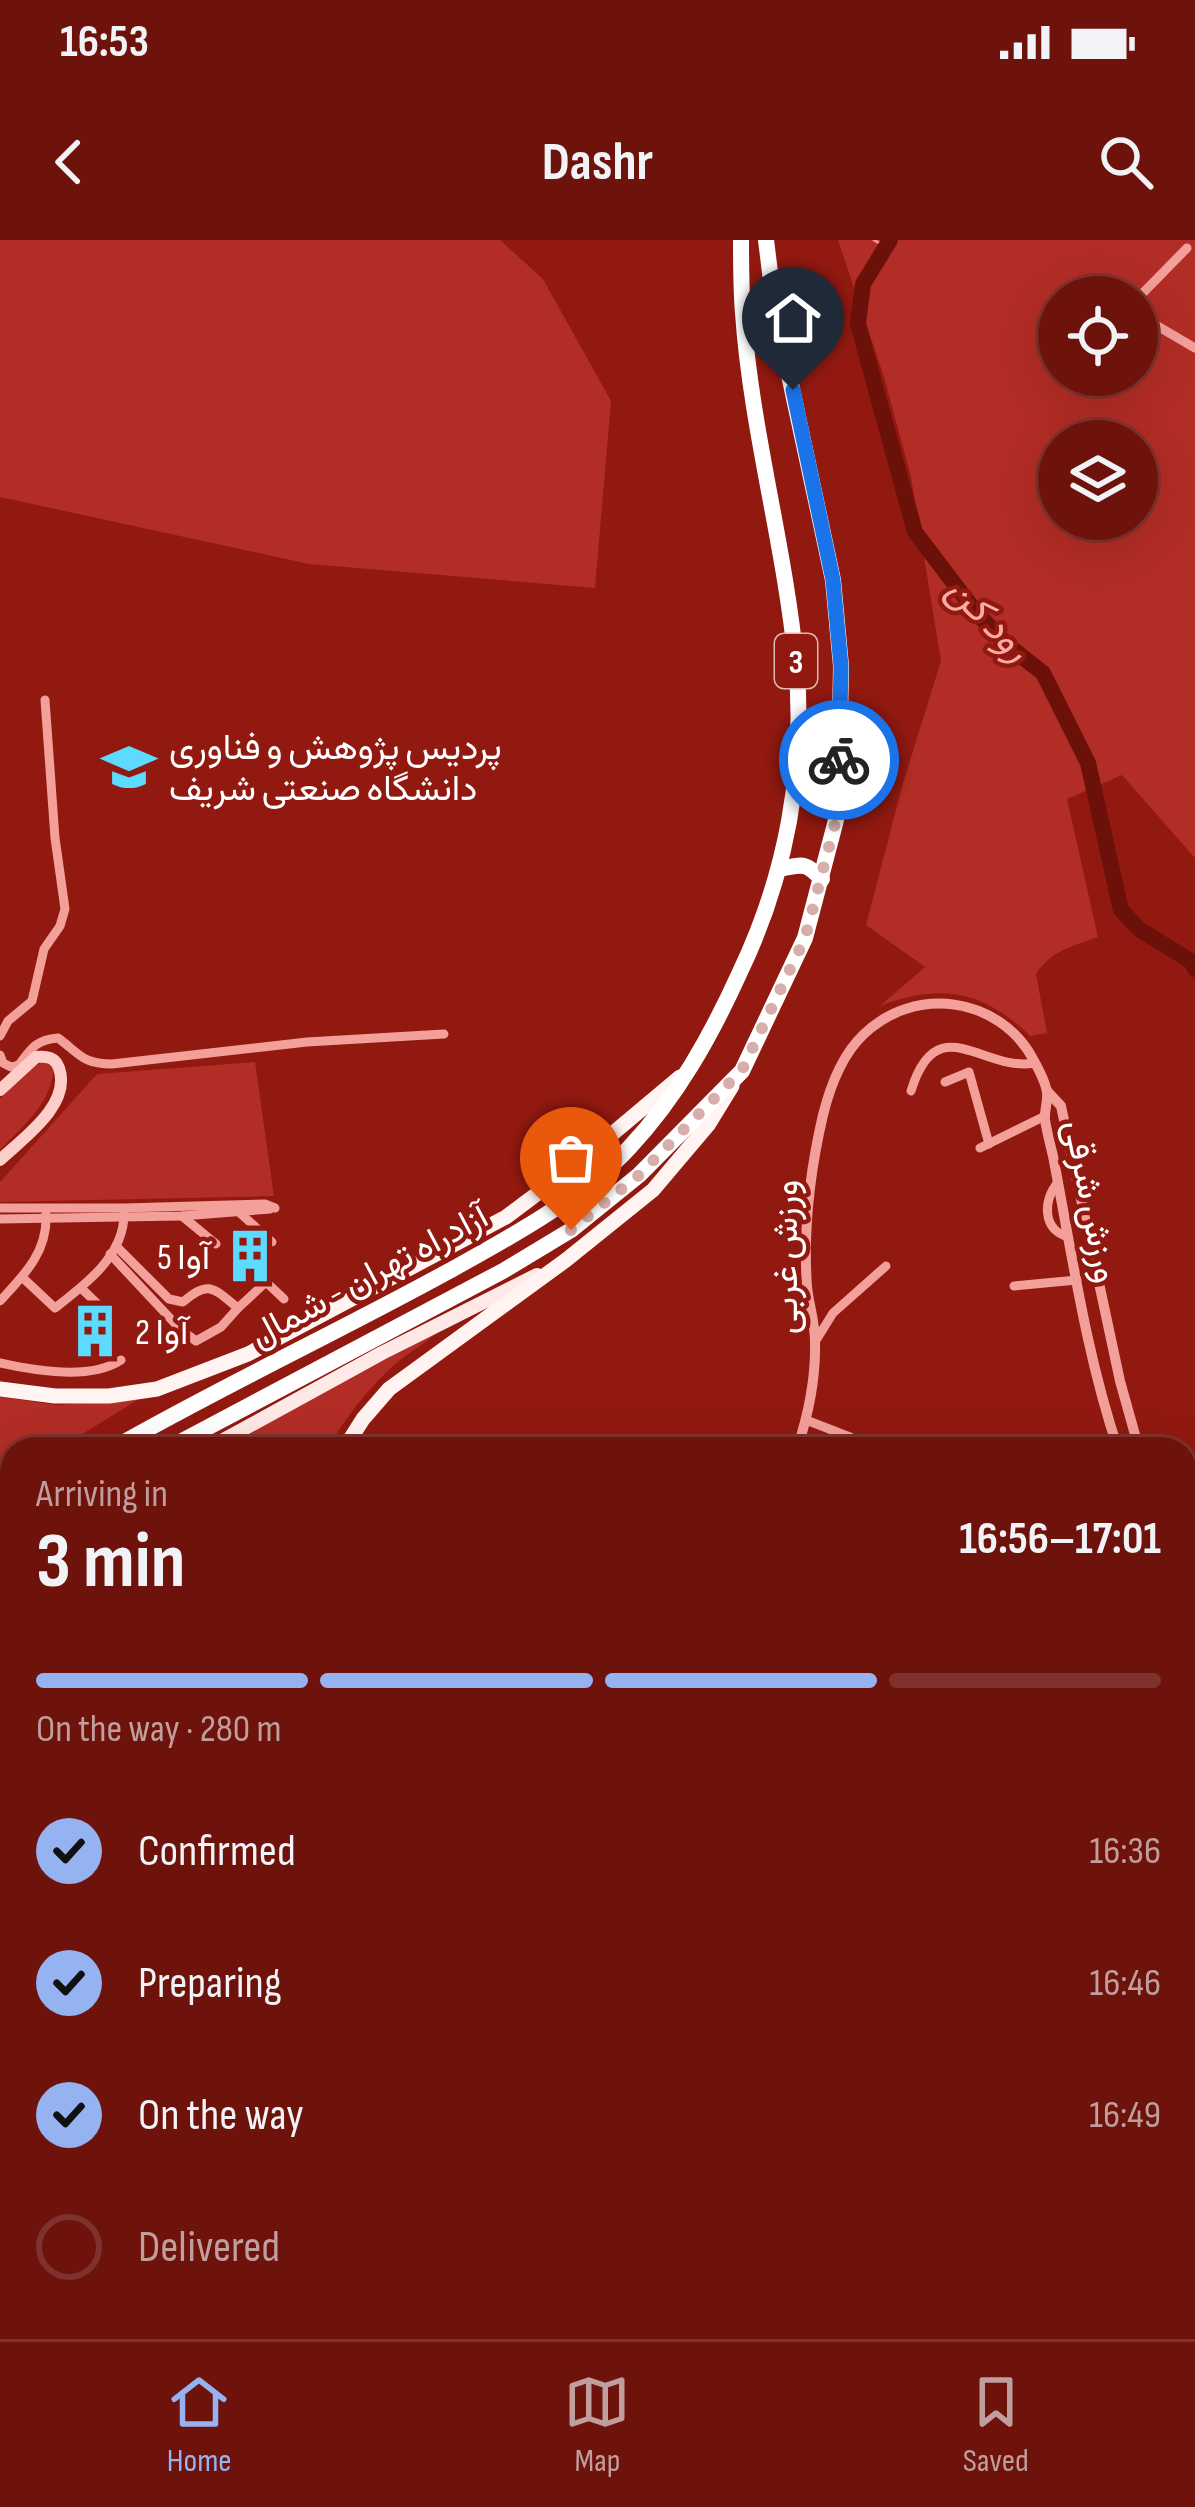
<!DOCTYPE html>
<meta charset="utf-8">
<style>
:root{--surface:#6d130c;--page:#75201a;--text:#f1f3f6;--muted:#bf9e9d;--line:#7f322d;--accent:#95b2f1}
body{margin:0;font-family:"Sofia Sans Condensed",Vazirmatn,sans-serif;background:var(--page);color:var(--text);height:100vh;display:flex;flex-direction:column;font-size:45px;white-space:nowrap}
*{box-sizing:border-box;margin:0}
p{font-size:39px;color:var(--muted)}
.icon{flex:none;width:66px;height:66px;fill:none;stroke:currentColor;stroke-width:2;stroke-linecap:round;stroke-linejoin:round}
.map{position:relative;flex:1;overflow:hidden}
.panel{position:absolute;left:0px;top:1197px;width:1197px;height:903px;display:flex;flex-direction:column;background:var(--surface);border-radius:36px 36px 0 0;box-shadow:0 12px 48px #0002,0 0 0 3px var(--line)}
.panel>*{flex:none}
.buttons{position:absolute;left:1038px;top:36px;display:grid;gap:24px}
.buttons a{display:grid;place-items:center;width:120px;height:120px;border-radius:50%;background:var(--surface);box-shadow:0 12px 48px #0002,0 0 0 3px var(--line);font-size:60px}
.pin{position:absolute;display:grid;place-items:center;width:102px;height:102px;color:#fff;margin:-123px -51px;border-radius:50% 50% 50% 0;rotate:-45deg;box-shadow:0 0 12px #0007}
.pin .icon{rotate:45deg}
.courier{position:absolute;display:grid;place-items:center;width:120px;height:120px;margin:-60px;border:9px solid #1a73e8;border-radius:50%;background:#fff;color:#222;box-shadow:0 3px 15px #0007}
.overview em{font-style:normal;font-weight:700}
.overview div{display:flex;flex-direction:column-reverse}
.overview{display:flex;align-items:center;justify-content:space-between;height:204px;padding:0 36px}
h1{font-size:78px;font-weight:700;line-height:90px}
.bar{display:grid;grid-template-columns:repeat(4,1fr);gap:18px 12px;align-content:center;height:144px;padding:0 36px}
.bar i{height:15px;border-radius:9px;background:var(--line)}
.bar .selected{background:var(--accent)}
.bar p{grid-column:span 4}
ol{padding:0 36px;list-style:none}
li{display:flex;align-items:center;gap:36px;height:132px}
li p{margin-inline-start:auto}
li .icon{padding:12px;border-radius:50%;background:var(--accent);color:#111;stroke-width:4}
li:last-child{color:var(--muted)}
li i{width:66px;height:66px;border:6px solid var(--line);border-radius:50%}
.status{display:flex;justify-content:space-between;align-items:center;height:84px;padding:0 60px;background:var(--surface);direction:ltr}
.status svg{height:33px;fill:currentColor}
header{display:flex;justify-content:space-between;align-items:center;height:156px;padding:0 36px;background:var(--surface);font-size:54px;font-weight:700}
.menu{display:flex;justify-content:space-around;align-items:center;height:168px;border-top:3px solid var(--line);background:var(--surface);font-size:33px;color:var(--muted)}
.menu a{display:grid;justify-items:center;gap:6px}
.menu .selected{color:var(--accent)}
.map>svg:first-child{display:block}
.green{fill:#b22d25;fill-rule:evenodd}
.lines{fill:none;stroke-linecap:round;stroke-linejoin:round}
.stream{stroke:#f7908b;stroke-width:3}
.river{stroke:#6c1109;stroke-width:16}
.minor{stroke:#f39f9a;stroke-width:9}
.tertiary{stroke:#f39f9a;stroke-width:10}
.secondary{stroke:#fdcdc9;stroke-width:12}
.primary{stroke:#ffe9e6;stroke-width:14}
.trunk{stroke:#fff4f2;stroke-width:15}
.motorway{stroke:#fff;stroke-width:16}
.done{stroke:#d8aeab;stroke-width:12;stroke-dasharray:0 21.6}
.route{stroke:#1a73e8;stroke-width:15}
.labels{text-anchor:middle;stroke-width:9;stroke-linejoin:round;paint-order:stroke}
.shield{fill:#911910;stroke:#debab7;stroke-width:3}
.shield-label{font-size:33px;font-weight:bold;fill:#fff}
.poi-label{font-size:36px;fill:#fff;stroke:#911910;text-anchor:start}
.street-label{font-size:36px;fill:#fff;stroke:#911910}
.water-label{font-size:39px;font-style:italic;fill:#faaba6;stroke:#911910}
</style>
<div class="status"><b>16:53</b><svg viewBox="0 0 49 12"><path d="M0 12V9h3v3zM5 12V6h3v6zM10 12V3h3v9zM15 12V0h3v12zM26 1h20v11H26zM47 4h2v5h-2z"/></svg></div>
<header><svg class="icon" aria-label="back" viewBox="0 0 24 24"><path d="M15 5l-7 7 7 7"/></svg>Dashr<svg class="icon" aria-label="search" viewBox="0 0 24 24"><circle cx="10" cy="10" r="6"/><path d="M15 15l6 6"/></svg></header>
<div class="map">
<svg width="1195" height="2099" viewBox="0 0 1195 2099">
<rect width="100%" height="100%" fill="#911910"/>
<g class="green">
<polygon points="0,0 500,0 543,39 611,161 595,348 309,324 0,257"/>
<path d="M838 0H1195V618L1122 535 1067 559 1098 697C1075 705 1050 711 1036 734L1047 793 1030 796C983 750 940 743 880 766L925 727 866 685 903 543 941 421 911 237 884 137ZM1059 57H1137V135H1059ZM1059 201H1137V279H1059Z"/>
<path d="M47 821 54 828C51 864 24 885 0 910V859C14 844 26 826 47 821Z"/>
<polygon points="255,822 274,956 0,962 0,942 97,834"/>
<path d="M436 1093C427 1102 411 1111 399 1121 370 1145 347 1176 327 1209H217Z"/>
<polygon points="0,1157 58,1165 139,1159 58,1209 12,1209 12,1241 0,1250"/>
</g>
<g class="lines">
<polyline class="stream" points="874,0 884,6"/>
<polyline class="river" points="890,0 863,44 858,84 915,292 975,371 1005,403 1043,433 1088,523 1121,670 1140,690 1191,721 1195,729"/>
<g class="minor">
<polyline points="1137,59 1187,8"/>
<polyline points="1137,74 1195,108"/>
<polyline points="0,796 8,781 32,761 44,709 60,686 65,669 55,598 45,460"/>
<polyline points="0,815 3,823 11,827 23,824"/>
<path d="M18 826C31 809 35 800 58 798 80 814 82 824 112 824L307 802 444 794"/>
<polyline points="945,842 969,832 989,904"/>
<path d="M911 851C937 766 984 833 1035 823"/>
<polyline points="980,908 1045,876"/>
<path d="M1058 942C1043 961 1042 989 1068 997"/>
<polyline points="0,968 124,968 265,964 275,968"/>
<polyline points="240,973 272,1002"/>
<polyline points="182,976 216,1004"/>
<polyline points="0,979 182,976 270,969"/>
<path d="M110 1014 181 1090 196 1101 221 1087 238 1068C214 1049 209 1039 183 1062L169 1059 116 1006"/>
<path d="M23 1038 55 1068C85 1045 124 1016 124 974"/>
<polyline points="1014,1046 1077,1040"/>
<polyline points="81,1048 111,1077"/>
<path d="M0 1061C24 1035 48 1012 46 974"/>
<polyline points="238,1068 266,1042 284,1059"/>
<polyline points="815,1102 833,1073 886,1026"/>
<path d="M0 1123C35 1131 91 1140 121 1120"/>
<polyline points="806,1180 850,1197 862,1205"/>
<polyline points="0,1801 12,1802"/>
<polyline points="0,1882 12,1883"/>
<polyline points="0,2051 12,2052"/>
<polyline points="283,2088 368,2099"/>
<polyline points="727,2088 735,2099"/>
<polyline points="1020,2088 1066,2099"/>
<polyline points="879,2099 881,2088"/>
<polyline points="1141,2099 1141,2088"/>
</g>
<g class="tertiary">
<polyline points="1047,851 1061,866 1120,1141 1139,1209"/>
<path d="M797 1209C808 1176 816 1136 815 1101 815 1083 809 1065 807 1047 803 990 810 931 823 875 830 847 841 816 863 795 914 745 999 756 1033 819 1038 828 1046 842 1047 853 1048 862 1044 871 1045 880 1047 892 1050 904 1053 916 1072 1014 1086 1114 1118 1209"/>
<polyline points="0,1717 12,1718"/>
<polyline points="0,1727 12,1727"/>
<polyline points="0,1969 12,1971"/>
<polyline points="467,2088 475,2099"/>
<polyline points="480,2088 487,2099"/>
<polyline points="201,2099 202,2088"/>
<polyline points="851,2099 853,2088"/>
</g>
<g class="secondary">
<path d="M0 850 36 817C47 816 55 817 59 828 72 865 22 899 0 920"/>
<polyline points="1185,1692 1195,1730"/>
<polyline points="1185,1905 1188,2099"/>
<polyline points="1155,2099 1156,2088"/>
<polyline points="1167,2099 1168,2088"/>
</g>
<g class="primary">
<polyline points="207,1209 382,1113 537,1035"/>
<polyline points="0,1347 12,1336"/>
</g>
<g class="trunk">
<polyline points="0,1149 55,1156 109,1156 157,1149 248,1114 506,977 574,926 680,837"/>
<polyline points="344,1209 363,1179 389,1149 566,1020 653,950 708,885 732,846"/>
<polyline points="0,1400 12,1405"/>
<polyline points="0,1425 12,1429"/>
<polyline points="0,1452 12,1457"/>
<polyline points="0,1480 12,1491"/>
<polyline points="0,1605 12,1590"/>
<polyline points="0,1647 12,1645"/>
<polyline points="0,1665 12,1662"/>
<polyline points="1185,1789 1195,1791"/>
<polyline points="1185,1818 1195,1821"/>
</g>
<g class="motorway">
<path d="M779 629C803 625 804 621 822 639"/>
<path d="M112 1209C222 1146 338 1092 449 1031 507 999 584 957 629 908 677 857 711 796 740 732 786 636 806 529 796 423 785 306 751 190 743 73 741 49 741 24 741 0"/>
<polyline points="167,1209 503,1031 571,990 639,935 742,831 805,698 836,580 839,539 841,426 833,340 774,65 766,0"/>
<polyline points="0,1288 12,1278"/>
<polyline points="0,1318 12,1309"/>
</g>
</g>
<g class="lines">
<polyline class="done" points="571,990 639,935 742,830 805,698 836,580 839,520"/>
<polyline class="route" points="793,150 833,340 841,426 839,520"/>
</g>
<defs>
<symbol id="university-bare" viewBox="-9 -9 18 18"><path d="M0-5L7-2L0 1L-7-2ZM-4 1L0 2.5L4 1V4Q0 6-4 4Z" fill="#5cdbff" stroke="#911910" stroke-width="2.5" paint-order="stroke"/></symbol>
<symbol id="building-bare" viewBox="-9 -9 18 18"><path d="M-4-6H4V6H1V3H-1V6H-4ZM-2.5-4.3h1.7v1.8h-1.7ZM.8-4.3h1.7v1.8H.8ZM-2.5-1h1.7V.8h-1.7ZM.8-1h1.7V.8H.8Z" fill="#5cdbff" stroke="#911910" stroke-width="2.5" paint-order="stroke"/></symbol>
</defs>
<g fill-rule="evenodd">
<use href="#university-bare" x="91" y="489" width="76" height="76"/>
<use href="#building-bare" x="212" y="978" width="76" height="76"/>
<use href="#building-bare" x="57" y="1053" width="76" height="76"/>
</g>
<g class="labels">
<rect class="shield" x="775" y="394" width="42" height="54" rx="9"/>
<g class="shield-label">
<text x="796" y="433">3</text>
</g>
<g class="poi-label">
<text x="169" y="519">پردیس پژوهش و فناوری<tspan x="169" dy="41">دانشگاه صنعتی شریف</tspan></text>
<text x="210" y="1029" text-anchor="end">آوا 5</text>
<text x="135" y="1104">آوا 2</text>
</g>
<g class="street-label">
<text transform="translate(1093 961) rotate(79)" y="13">ورزش شرقی</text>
<text transform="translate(784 1017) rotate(-90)" y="13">ورزش غربی</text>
<text transform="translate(368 1034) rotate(-28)" y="13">آزادراه تهران - شمال</text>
</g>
<g class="water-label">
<text transform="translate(990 378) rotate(46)" y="14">رود کن</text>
</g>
</g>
</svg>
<div class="buttons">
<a><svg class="icon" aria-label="locate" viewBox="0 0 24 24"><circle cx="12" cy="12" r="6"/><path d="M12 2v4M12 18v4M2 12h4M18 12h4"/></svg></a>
<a><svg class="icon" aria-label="layers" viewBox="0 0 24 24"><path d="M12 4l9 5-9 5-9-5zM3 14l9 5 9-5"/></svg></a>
</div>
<div class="pin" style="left:571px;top:990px;background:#ea580c"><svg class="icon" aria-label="bag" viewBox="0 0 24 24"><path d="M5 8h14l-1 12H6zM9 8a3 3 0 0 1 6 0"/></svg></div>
<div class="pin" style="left:793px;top:150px;background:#1f2937"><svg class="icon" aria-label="home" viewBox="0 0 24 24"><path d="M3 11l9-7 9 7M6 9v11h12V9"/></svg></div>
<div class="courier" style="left:839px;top:520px"><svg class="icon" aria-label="bike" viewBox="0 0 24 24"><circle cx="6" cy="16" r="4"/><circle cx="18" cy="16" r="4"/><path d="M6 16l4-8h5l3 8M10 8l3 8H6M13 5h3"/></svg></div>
<section class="panel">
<div class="overview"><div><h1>3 min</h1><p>Arriving in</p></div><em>16:56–17:01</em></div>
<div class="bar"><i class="selected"></i><i class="selected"></i><i class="selected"></i><i></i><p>On the way · 280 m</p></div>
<ol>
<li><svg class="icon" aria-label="check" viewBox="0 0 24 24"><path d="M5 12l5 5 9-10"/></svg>Confirmed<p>16:36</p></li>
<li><svg class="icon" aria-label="check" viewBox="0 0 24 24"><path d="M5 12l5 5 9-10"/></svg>Preparing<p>16:46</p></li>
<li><svg class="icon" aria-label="check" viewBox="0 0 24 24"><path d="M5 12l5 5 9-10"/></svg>On the way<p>16:49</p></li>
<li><i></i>Delivered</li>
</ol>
</section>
</div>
<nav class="menu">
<a class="selected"><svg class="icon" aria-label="home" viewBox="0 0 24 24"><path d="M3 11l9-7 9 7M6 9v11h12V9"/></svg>Home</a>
<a><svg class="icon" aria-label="map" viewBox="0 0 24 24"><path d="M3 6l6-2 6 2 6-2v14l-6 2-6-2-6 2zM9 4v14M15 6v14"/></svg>Map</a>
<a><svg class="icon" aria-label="saved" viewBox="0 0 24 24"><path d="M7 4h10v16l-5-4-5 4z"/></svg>Saved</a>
</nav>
